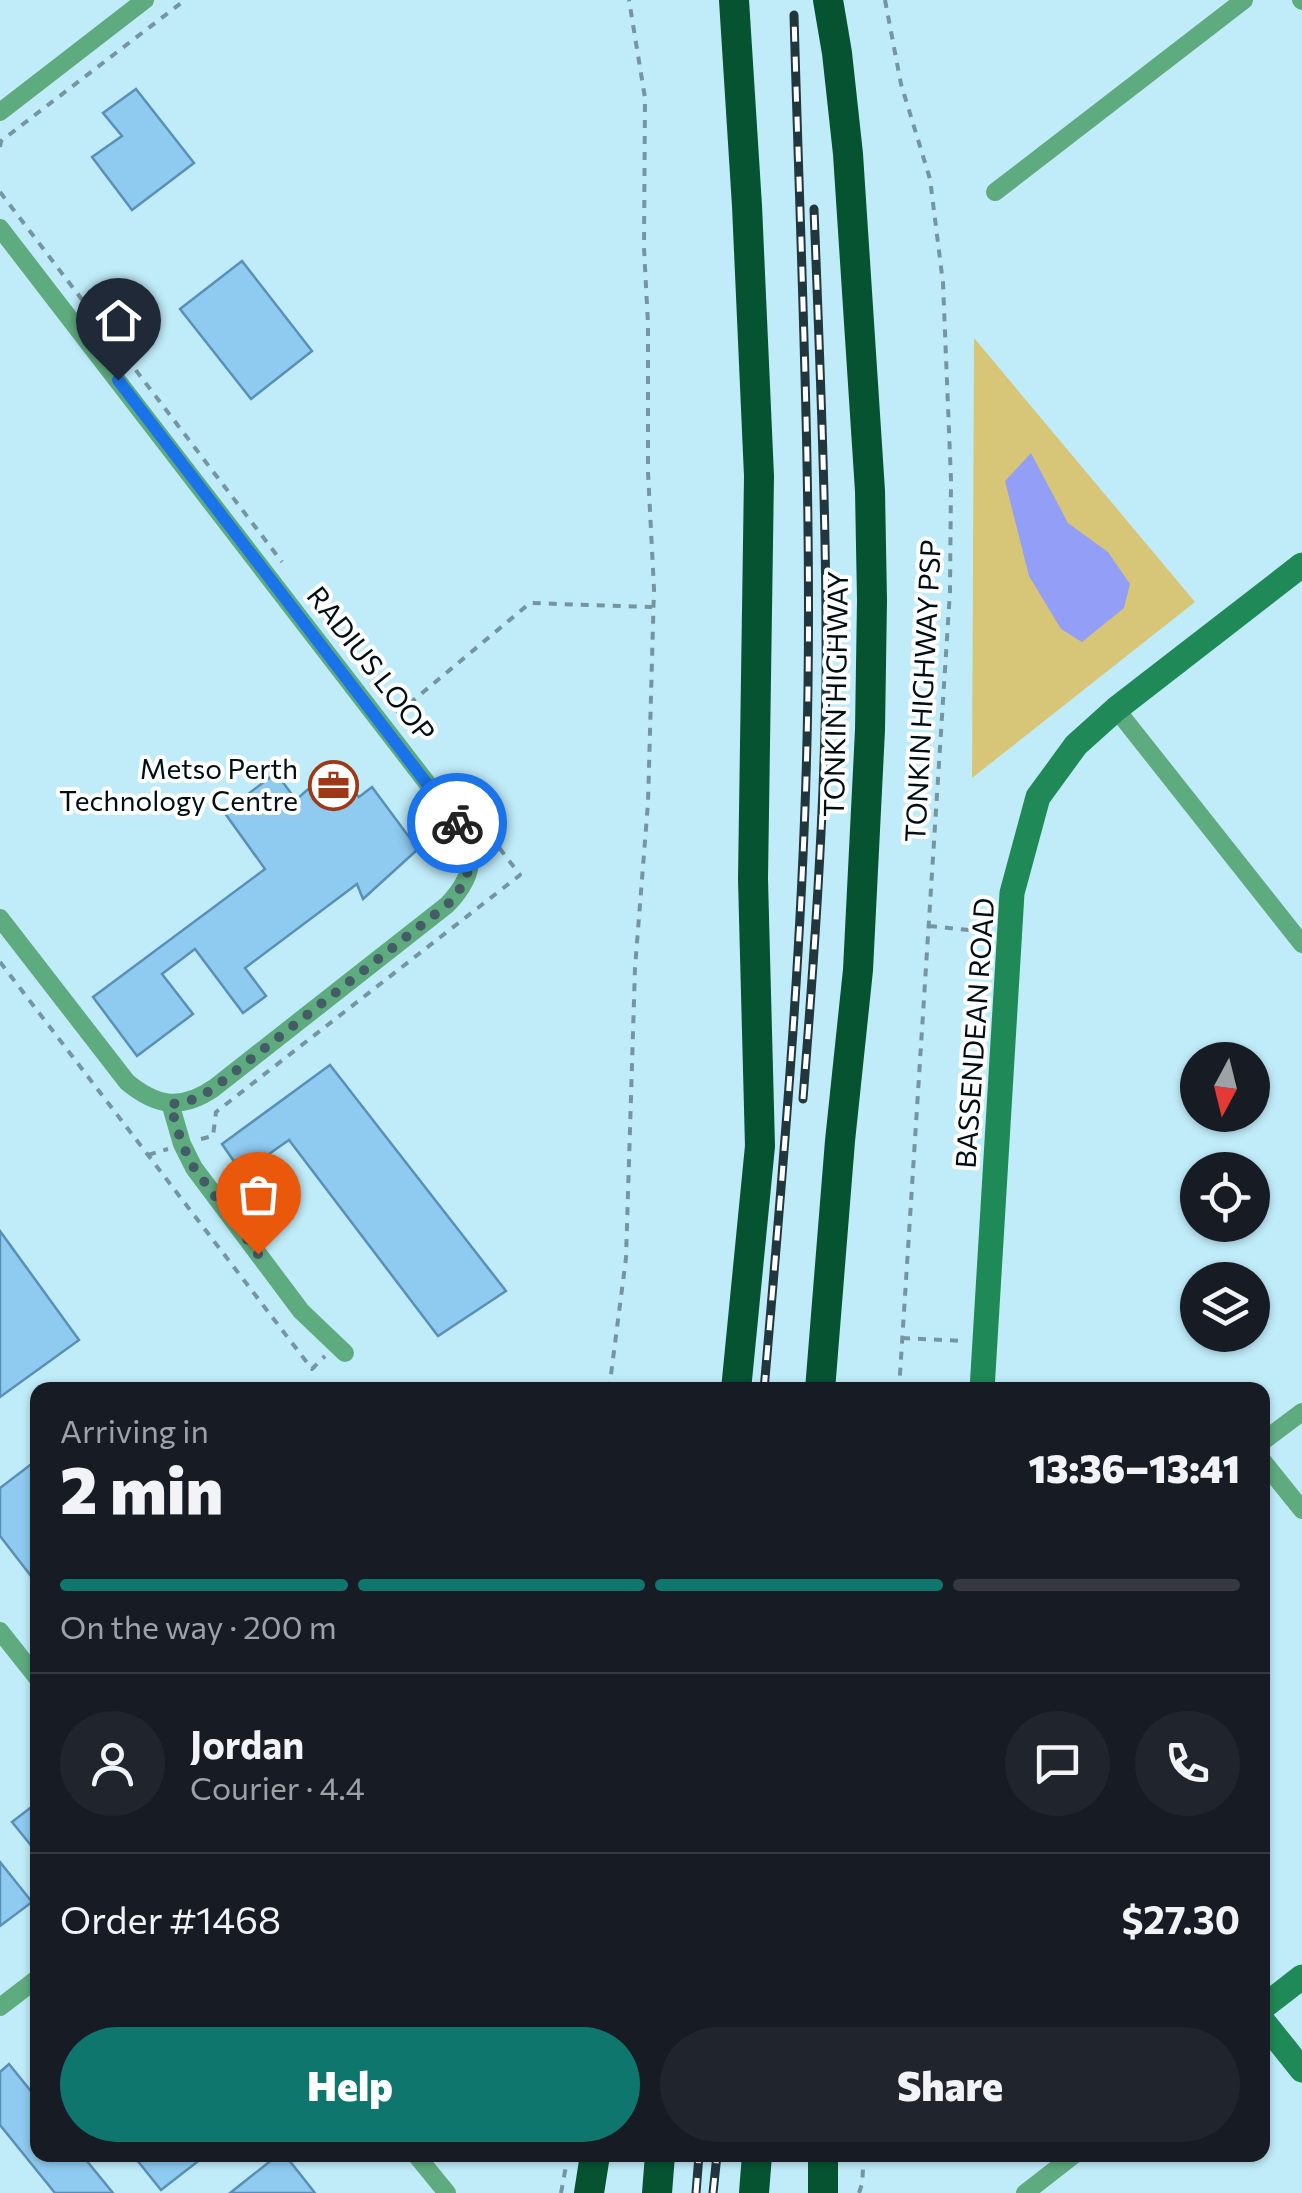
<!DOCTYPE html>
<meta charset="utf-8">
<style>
:root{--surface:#171b24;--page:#20242c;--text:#f1f3f6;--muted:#9ea1a6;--line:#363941;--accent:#0f766e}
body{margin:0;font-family:Commissioner,sans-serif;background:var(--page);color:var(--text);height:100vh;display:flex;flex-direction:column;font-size:38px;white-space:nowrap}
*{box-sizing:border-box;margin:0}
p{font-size:32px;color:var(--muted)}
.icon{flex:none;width:55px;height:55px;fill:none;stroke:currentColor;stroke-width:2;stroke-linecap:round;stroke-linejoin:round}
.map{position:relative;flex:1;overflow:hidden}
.drawer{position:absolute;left:30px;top:1382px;width:1240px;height:780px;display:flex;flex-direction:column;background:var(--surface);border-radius:20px;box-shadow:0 2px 8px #0004}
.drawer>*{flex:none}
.needle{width:65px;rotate:187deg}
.buttons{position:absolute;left:1180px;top:1042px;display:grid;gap:20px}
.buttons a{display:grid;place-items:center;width:90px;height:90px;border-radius:50%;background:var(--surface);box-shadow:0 2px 8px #0004;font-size:50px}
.pin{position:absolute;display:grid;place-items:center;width:85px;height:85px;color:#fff;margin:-102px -42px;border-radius:50% 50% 50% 0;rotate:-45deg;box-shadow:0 0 10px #0007}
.pin .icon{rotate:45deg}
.courier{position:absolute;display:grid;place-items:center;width:100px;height:100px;margin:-50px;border:8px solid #1a73e8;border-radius:50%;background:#fff;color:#222;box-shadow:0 2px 12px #0007}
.overview em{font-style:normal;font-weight:800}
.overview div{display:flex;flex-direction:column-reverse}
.overview{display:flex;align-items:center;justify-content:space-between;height:170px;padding:0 30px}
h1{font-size:65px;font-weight:800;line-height:75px}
.bar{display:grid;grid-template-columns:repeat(4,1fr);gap:15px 10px;align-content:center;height:120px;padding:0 30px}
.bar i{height:12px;border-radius:8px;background:var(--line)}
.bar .current{background:var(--accent)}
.bar p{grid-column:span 4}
.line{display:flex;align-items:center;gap:25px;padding:0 30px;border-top:2px solid var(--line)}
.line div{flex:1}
.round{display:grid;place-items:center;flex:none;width:105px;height:105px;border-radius:52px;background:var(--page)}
.action{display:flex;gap:20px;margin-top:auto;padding:20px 30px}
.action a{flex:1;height:115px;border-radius:60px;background:var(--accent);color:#fff;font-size:40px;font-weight:800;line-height:115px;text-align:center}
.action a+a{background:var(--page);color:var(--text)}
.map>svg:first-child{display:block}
.green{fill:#d7c677}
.water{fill:#939ef7}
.building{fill:#8fcaf0;stroke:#5891b5;stroke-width:2.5}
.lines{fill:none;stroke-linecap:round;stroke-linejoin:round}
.path{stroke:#7596a0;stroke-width:4;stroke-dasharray:8 8;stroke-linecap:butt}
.street{stroke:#5fab80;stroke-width:18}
.secondary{stroke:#1f8957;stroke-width:25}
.highway{stroke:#065332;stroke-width:30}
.rail-casing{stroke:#22363d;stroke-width:9}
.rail{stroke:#fff;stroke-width:5;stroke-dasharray:15;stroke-linecap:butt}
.done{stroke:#435c65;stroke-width:10;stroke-dasharray:0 18}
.route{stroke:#1a73e8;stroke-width:12}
.labels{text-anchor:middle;stroke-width:8;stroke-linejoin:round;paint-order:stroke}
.street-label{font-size:28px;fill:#000f15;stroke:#fff}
.poi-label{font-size:28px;fill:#000f15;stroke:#fff;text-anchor:end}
</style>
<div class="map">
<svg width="1302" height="2193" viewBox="0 0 1302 2193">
<rect width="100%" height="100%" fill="#c0ecf9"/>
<polygon class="green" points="974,338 1195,602 972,778"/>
<polygon class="water" points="1031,453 1068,523 1108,552 1130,584 1124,608 1082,642 1061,629 1029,576 1005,481"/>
<g class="building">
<polygon points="136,89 194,163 132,210 92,157 122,136 103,113"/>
<polygon points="242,261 312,351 251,399 180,309"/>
<polygon points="333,767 359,797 372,787 418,849 363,899 357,884 245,968 266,996 243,1013 195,949 162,974 193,1014 137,1056 93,997 265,869 224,812 276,773 296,800"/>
<polygon points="330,1065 506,1291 438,1336 289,1140 242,1173 222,1144"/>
<polygon points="0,1231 79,1340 0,1397"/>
<polygon points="38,1459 38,1585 0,1536 0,1488"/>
<polygon points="38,1802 38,1854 12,1822"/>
<polygon points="0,1862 32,1902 0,1926"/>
<polygon points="9,2064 38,2100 38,2155 82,2155 113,2193 55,2193 0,2125 0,2072"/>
<polygon points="133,2155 206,2155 161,2190"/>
<polygon points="278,2155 285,2155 315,2193 230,2193"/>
</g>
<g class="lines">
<g class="path">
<polyline points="885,0 901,84 930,179 943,283 951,480 950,591 899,1390"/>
<polyline points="0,147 1,141 185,0"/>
<polyline points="0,192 282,562"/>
<polyline points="397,714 530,603 652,607"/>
<polyline points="929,926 989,932"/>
<polyline points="0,962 312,1369 325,1356"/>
<polyline points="201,1139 213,1136 216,1112 520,875 472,812"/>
<polyline points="148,1155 168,1149"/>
<polyline points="902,1338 963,1341"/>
<polyline points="609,1390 626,1258 635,968 648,803 654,589 648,472 648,324 644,248 645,98 629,0"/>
<polyline points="561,2193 568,2155"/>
<polyline points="859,2193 862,2184 864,2155"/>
</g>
<g class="street">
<polyline points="1301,0 1302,1"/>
<polyline points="0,112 145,0"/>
<polyline points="995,192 1244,0"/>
<path d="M0 228 447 809C473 846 482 869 447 905L214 1088C182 1110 157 1107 127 1082L0 918"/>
<polyline points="1116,709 1302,944"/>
<polyline points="170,1103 182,1144 194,1168 301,1311 345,1353"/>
<polyline points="1262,1442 1302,1412"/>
<polyline points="1262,1460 1302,1510"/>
<polyline points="0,1631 38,1679"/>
<polyline points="0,2007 38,1978"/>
<polyline points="416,2155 447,2193"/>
<polyline points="1025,2193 1074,2155"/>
</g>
<g class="secondary">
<polyline points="982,1390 1012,893 1038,797 1076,745 1116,709 1302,565"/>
<polyline points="1262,2008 1302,1977"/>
<polyline points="1262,2020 1302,2070"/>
</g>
<g class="highway">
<polyline points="734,0 747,206 759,476 753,879 760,1146 736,1390"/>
<polyline points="820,1390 840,1141 858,970 870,730 872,600 870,491 848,154 837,53 828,0"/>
<polyline points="589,2193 595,2155"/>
<polyline points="657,2193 660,2155"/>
<polyline points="754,2193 757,2155"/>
<polyline points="823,2193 823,2155"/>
</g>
<defs>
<g id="rail">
<path d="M803 1099C814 959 824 821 826 681 827 524 820 366 814 209"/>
<path d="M764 1390C784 1157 805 923 808 688 811 464 800 239 794 15"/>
<polyline points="696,2193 699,2155"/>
<polyline points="713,2193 717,2155"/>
</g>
</defs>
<use href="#rail" class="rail-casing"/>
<use href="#rail" class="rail"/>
</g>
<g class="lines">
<path class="done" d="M258 1254 194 1168 182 1144 170 1104C188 1103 199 1098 214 1088L447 905C471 880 478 853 457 823"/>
<polyline class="route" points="118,380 457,823"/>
</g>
<defs>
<symbol id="office-ring" viewBox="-11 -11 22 22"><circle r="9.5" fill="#fff" stroke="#9f3816" stroke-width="1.5"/><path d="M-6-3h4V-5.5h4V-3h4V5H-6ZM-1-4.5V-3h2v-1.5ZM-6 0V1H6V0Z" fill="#9f3816"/></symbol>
</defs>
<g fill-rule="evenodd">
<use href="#office-ring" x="306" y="758" width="55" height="55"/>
</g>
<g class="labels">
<g class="street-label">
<text transform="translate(371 664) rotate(52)" y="10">RADIUS LOOP</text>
<text transform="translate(923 691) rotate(-87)" y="10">TONKIN HIGHWAY PSP</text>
<text transform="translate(836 694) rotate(-89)" y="10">TONKIN HIGHWAY</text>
<text transform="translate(975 1033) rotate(-86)" y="10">BASSENDEAN ROAD</text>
</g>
<g class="poi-label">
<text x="298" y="779">Metso Perth<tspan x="298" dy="32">Technology Centre</tspan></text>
</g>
</g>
</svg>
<div class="buttons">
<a><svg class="needle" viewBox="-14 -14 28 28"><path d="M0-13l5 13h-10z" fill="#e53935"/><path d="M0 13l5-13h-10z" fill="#9ea1a6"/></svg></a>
<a><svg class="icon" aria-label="locate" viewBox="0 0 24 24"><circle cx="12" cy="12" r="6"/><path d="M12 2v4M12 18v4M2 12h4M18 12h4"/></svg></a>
<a><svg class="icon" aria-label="layers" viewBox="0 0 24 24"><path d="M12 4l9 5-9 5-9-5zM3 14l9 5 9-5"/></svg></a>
</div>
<div class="pin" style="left:258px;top:1254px;background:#ea580c"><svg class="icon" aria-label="bag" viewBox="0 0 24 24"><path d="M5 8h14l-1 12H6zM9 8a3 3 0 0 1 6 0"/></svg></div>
<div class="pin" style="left:118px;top:380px;background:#1f2937"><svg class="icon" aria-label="home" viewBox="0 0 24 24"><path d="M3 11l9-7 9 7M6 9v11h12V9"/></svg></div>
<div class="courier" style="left:457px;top:823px"><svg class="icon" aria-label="bike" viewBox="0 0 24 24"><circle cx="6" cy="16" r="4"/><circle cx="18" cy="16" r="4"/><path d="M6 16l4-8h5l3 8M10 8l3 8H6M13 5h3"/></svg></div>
<section class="drawer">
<div class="overview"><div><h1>2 min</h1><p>Arriving in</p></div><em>13:36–13:41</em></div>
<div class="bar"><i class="current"></i><i class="current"></i><i class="current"></i><i></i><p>On the way · 200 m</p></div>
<div class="line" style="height:180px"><a class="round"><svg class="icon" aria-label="person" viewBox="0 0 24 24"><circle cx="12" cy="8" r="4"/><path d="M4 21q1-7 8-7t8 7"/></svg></a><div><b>Jordan</b><p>Courier · 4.4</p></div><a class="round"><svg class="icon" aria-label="chat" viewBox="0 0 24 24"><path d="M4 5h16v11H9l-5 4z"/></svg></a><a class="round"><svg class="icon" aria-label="phone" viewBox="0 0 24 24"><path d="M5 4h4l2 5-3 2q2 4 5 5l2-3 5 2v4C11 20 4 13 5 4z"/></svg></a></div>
<div class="line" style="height:130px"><div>Order #1468</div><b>$27.30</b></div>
<div class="action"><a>Help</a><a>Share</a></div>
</section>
</div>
